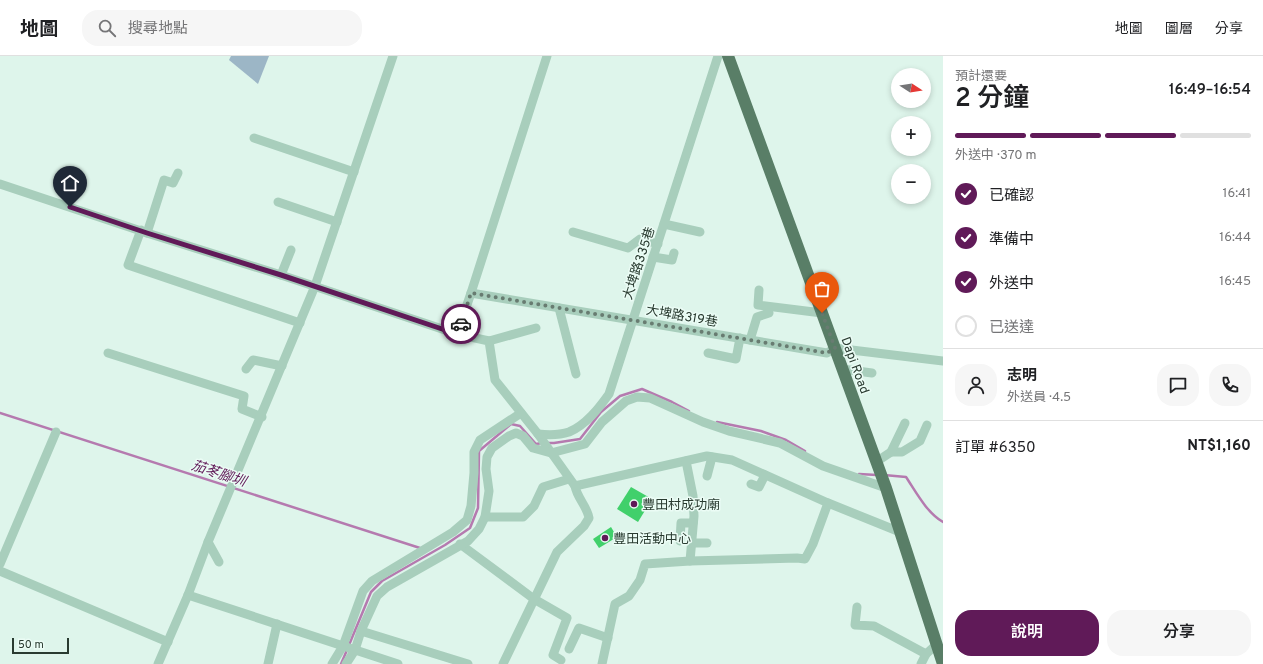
<!DOCTYPE html>
<html lang="zh-TW">
<meta charset="utf-8">
<style>
:root{--surface:#fff;--page:#f6f6f6;--text:#202124;--muted:#757577;--line:#e0e0e0;--accent:#601a58}
body{margin:0;font-family:Overpass,"Noto Sans TC",sans-serif;background:var(--page);color:var(--text);height:100vh;display:flex;flex-direction:column;font-size:15px;white-space:nowrap}
*{box-sizing:border-box;margin:0}
p{font-size:13px;color:var(--muted)}
.icon{flex:none;width:22px;height:22px;fill:none;stroke:currentColor;stroke-width:2;stroke-linecap:round;stroke-linejoin:round}
.map{position:relative;flex:1;overflow:hidden}
.details{display:flex;flex-direction:column;background:var(--surface);width:320px}
.details>*{flex:none}
.needle{width:26px;rotate:102deg}
.tools{position:absolute;left:891px;top:12px;display:grid;gap:8px}
.tools a{display:grid;place-items:center;width:40px;height:40px;border-radius:50%;background:var(--surface);box-shadow:0 2px 6px #0003;font-size:20px}
.scale{position:absolute;left:12px;bottom:10px;width:57px;box-sizing:border-box;padding-left:4px;border:2px solid #293b30;border-top:0;font-size:11px;line-height:14px;white-space:nowrap;color:#293b30;-webkit-text-stroke:3px #ebfcf5;paint-order:stroke}
.pin{position:absolute;display:grid;place-items:center;width:34px;height:34px;color:#fff;margin:-41px -17px;border-radius:50% 50% 50% 0;rotate:-45deg;box-shadow:0 0 4px #0007}
.pin .icon{rotate:45deg}
.courier{position:absolute;display:grid;place-items:center;width:40px;height:40px;margin:-20px;border:3px solid #601a58;border-radius:50%;background:#fff;color:#222;box-shadow:0 1px 5px #0007}
.head em{font-style:normal;font-weight:600}
.head div{display:flex;flex-direction:column-reverse}
.head{display:flex;align-items:center;justify-content:space-between;height:68px;padding:0 12px}
h1{font-size:26px;font-weight:600;line-height:30px}
.bar{display:grid;grid-template-columns:repeat(4,1fr);gap:6px 4px;align-content:center;height:48px;padding:0 12px}
.bar i{height:5px;border-radius:3px;background:var(--line)}
.bar .active{background:var(--accent)}
.bar p{grid-column:span 4}
.line{display:flex;align-items:center;gap:10px;padding:0 12px;border-top:1px solid var(--line)}
.line div{flex:1}
.round{display:grid;place-items:center;flex:none;width:42px;height:42px;border-radius:16px;background:var(--page)}
ol{padding:0 12px;list-style:none}
li{display:flex;align-items:center;gap:12px;height:44px}
li p{margin-inline-start:auto}
li .icon{padding:4px;border-radius:50%;background:var(--accent);color:#fff;stroke-width:4}
li:last-child{color:var(--muted)}
li i{width:22px;height:22px;border:2px solid var(--line);border-radius:50%}
.action{display:flex;gap:8px;margin-top:auto;padding:8px 12px}
.action a{flex:1;height:46px;border-radius:16px;background:var(--accent);color:#fff;font-size:16px;font-weight:600;line-height:46px;text-align:center}
.action a+a{background:var(--page);color:var(--text)}
header{display:flex;align-items:center;gap:24px;box-sizing:border-box;height:56px;padding:0 20px;background:var(--surface);border-bottom:1px solid var(--line)}
header strong{font-size:19px}
nav{display:flex;gap:22px;margin-inline-start:auto;font-size:14px}
.search{width:280px;height:36px;background:var(--page);display:flex;align-items:center;gap:10px;box-sizing:border-box;padding:0 14px;border-radius:16px;color:var(--muted);font-size:15px}
main{display:flex;flex:1;min-height:0}
.map>svg:first-child{display:block}
.green{fill:#9cb6c6}
.lines{fill:none;stroke-linecap:round;stroke-linejoin:round}
.stream{stroke:#b57aaf;stroke-width:2.5}
.building{fill:#41d06b}
.minor{stroke:#a8cebc;stroke-width:9}
.major{stroke:#597e67;stroke-width:12}
.done{stroke:#687c71;stroke-width:4;stroke-dasharray:0 7.2}
.route{stroke:#601a58;stroke-width:5}
.poi-dot{fill:#601a58;stroke:#ebfcf5;stroke-width:1.5}
.labels{text-anchor:middle;stroke-width:3;stroke-linejoin:round;paint-order:stroke}
.street-label{font-size:13px;fill:#293b30;stroke:#ebfcf5}
.poi-label{font-size:13px;fill:#293b30;stroke:#ebfcf5;text-anchor:start}
.water-label{font-size:14px;font-style:italic;fill:#601a58;stroke:#ebfcf5}
</style>
<header>
<strong>地圖</strong>
<div class="search"><svg class="icon" aria-label="search" viewBox="0 0 24 24"><circle cx="10" cy="10" r="6"/><path d="M15 15l6 6"/></svg>搜尋地點</div>
<nav><a>地圖</a><a>圖層</a><a>分享</a></nav>
</header>
<main>
<div class="map">
<svg width="943" height="608" viewBox="0 0 943 608">
<rect width="100%" height="100%" fill="#def5eb"/>
<polygon class="green" points="231,0 269,0 258,28 229,4"/>
<g class="lines">
<g class="stream">
<polyline points="0,357 420,492"/>
<polyline points="717,366 761,375 786,384 805,395"/>
<polyline points="547,387 554,387 580,383 601,356 620,340 642,333 672,346 689,355"/>
<polyline points="859,418 877,419"/>
<path d="M884 419 906 421C916 436 927 457 943 466"/>
<polyline points="349,589 371,536 382,525 445,489 470,472 478,452 479,395 511,368 520,370 536,388 542,387"/>
<polyline points="341,608 347,594"/>
</g>
</g>
<g class="building">
<polygon points="631,431 652,443 638,466 617,453"/>
<polygon points="611,471 617,481 599,492 593,483"/>
</g>
<g class="lines">
<g class="minor">
<polyline points="254,82 354,116"/>
<polyline points="0,128 147,177 281,219 457,278 489,285 495,324 538,378 575,430 707,400 732,404 828,447 900,476"/>
<polyline points="278,146 337,166"/>
<polyline points="664,168 700,176"/>
<polyline points="141,174 128,209 300,267"/>
<polyline points="573,176 628,192 640,183 658,188"/>
<polyline points="147,177 164,124 173,127 178,117"/>
<polyline points="653,201 672,204 674,197"/>
<polyline points="281,219 291,194"/>
<polyline points="759,234 758,249 822,257"/>
<polyline points="471,237 547,0"/>
<polyline points="559,252 576,318"/>
<polyline points="457,278 471,237 827,297 835,292 943,305"/>
<polyline points="750,284 757,261 769,257"/>
<polyline points="489,285 536,272"/>
<polyline points="108,297 244,340 242,353 262,361"/>
<polyline points="708,297 736,303 740,282"/>
<polyline points="246,313 253,304 282,310"/>
<polyline points="842,313 872,317"/>
<path d="M538 378C547 379 560 379 569 376 586 369 599 352 609 338L718 0"/>
<polyline points="891,396 902,396 920,385 927,369"/>
<polyline points="686,405 693,440 694,460 690,505"/>
<polyline points="876,406 891,396 905,367"/>
<polyline points="707,420 712,401"/>
<polyline points="751,428 759,431 765,419"/>
<polyline points="485,461 523,461 534,450 543,431 569,423"/>
<polyline points="680,485 681,467 693,467"/>
<polyline points="208,486 219,506"/>
<polyline points="692,487 707,487"/>
<polyline points="460,488 534,543 567,562 553,599 561,604"/>
<polyline points="0,508 56,376"/>
<polyline points="0,515 168,586"/>
<polyline points="188,539 398,608"/>
<polyline points="857,551 855,569 874,570 926,598"/>
<polyline points="361,575 377,540 387,531 468,485 479,473 485,461 489,435 486,413 487,401 492,392 509,380 516,377 523,380 533,392 551,397 585,388 602,366 626,345 637,341 650,342 703,366 729,375 780,387 823,410 886,432"/>
<polyline points="569,593 579,572 608,582"/>
<polyline points="158,608 188,539 208,486 315,230 393,0"/>
<polyline points="268,608 277,568"/>
<polyline points="332,608 343,590 363,535 372,525 453,476 467,464 471,450 474,417 474,396 480,384 521,357"/>
<polyline points="346,608 355,594 361,575 468,608"/>
<path d="M503 608 557 496 584 470 589 462C587 450 577 442 575 430"/>
<polyline points="602,608 615,548 629,540 640,524 645,508 690,505 797,502 805,503 813,488 828,447"/>
<polyline points="921,608 926,598 936,589"/>
</g>
<polyline class="major" points="728,0 886,432 943,608"/>
</g>
<g class="lines">
<polyline class="done" points="461,268 471,237 827,297 835,292 822,257"/>
<polyline class="route" points="70,151 147,177 281,219 457,278 461,268"/>
</g>
<g class="poi-dot">
<circle cx="634" cy="448" r="4"/>
<circle cx="605" cy="482" r="4"/>
</g>
<g class="labels">
<g class="street-label">
<text transform="translate(638 207) rotate(-72)" y="5">大埤路335巷</text>
<text transform="translate(682 259) rotate(10)" y="5">大埤路319巷</text>
<text transform="translate(856 309) rotate(70)" y="5">Dapi Road</text>
</g>
<g class="poi-label">
<text x="642" y="453">豐田村成功廟</text>
<text x="613" y="487">豐田活動中心</text>
</g>
<g class="water-label">
<text transform="translate(219 417) rotate(18)" y="5">茄苳腳圳</text>
</g>
</g>
</svg>
<div class="tools">
<a><svg class="needle" viewBox="-14 -14 28 28"><path d="M0-13l5 13h-10z" fill="#e53935"/><path d="M0 13l5-13h-10z" fill="#757577"/></svg></a>
<a>+</a>
<a>−</a>
</div>
<div class="scale">50 m</div>
<div class="pin" style="left:822px;top:257px;background:#ea580c"><svg class="icon" aria-label="bag" viewBox="0 0 24 24"><path d="M5 8h14l-1 12H6zM9 8a3 3 0 0 1 6 0"/></svg></div>
<div class="pin" style="left:70px;top:151px;background:#1f2937"><svg class="icon" aria-label="home" viewBox="0 0 24 24"><path d="M3 11l9-7 9 7M6 9v11h12V9"/></svg></div>
<div class="courier" style="left:461px;top:268px"><svg class="icon" aria-label="car" viewBox="0 0 24 24"><path d="M5 17H2v-5l4-1 3-4h7l3 4 3 1v5h-3M9 17h6M6 11h13"/><circle cx="7" cy="17" r="2"/><circle cx="17" cy="17" r="2"/></svg></div>
</div>
<section class="details">
<div class="head"><div><h1>2 分鐘</h1><p>預計還要</p></div><em>16:49–16:54</em></div>
<div class="bar"><i class="active"></i><i class="active"></i><i class="active"></i><i></i><p>外送中 · 370 m</p></div>
<ol>
<li><svg class="icon" aria-label="check" viewBox="0 0 24 24"><path d="M5 12l5 5 9-10"/></svg>已確認<p>16:41</p></li>
<li><svg class="icon" aria-label="check" viewBox="0 0 24 24"><path d="M5 12l5 5 9-10"/></svg>準備中<p>16:44</p></li>
<li><svg class="icon" aria-label="check" viewBox="0 0 24 24"><path d="M5 12l5 5 9-10"/></svg>外送中<p>16:45</p></li>
<li><i></i>已送達</li>
</ol>
<div class="line" style="height:72px"><a class="round"><svg class="icon" aria-label="person" viewBox="0 0 24 24"><circle cx="12" cy="8" r="4"/><path d="M4 21q1-7 8-7t8 7"/></svg></a><div><b>志明</b><p>外送員 · 4.5</p></div><a class="round"><svg class="icon" aria-label="chat" viewBox="0 0 24 24"><path d="M4 5h16v11H9l-5 4z"/></svg></a><a class="round"><svg class="icon" aria-label="phone" viewBox="0 0 24 24"><path d="M5 4h4l2 5-3 2q2 4 5 5l2-3 5 2v4C11 20 4 13 5 4z"/></svg></a></div>
<div class="line" style="height:52px"><div>訂單 #6350</div><b>NT$1,160</b></div>
<div class="action"><a>說明</a><a>分享</a></div>
</section>
</main>
